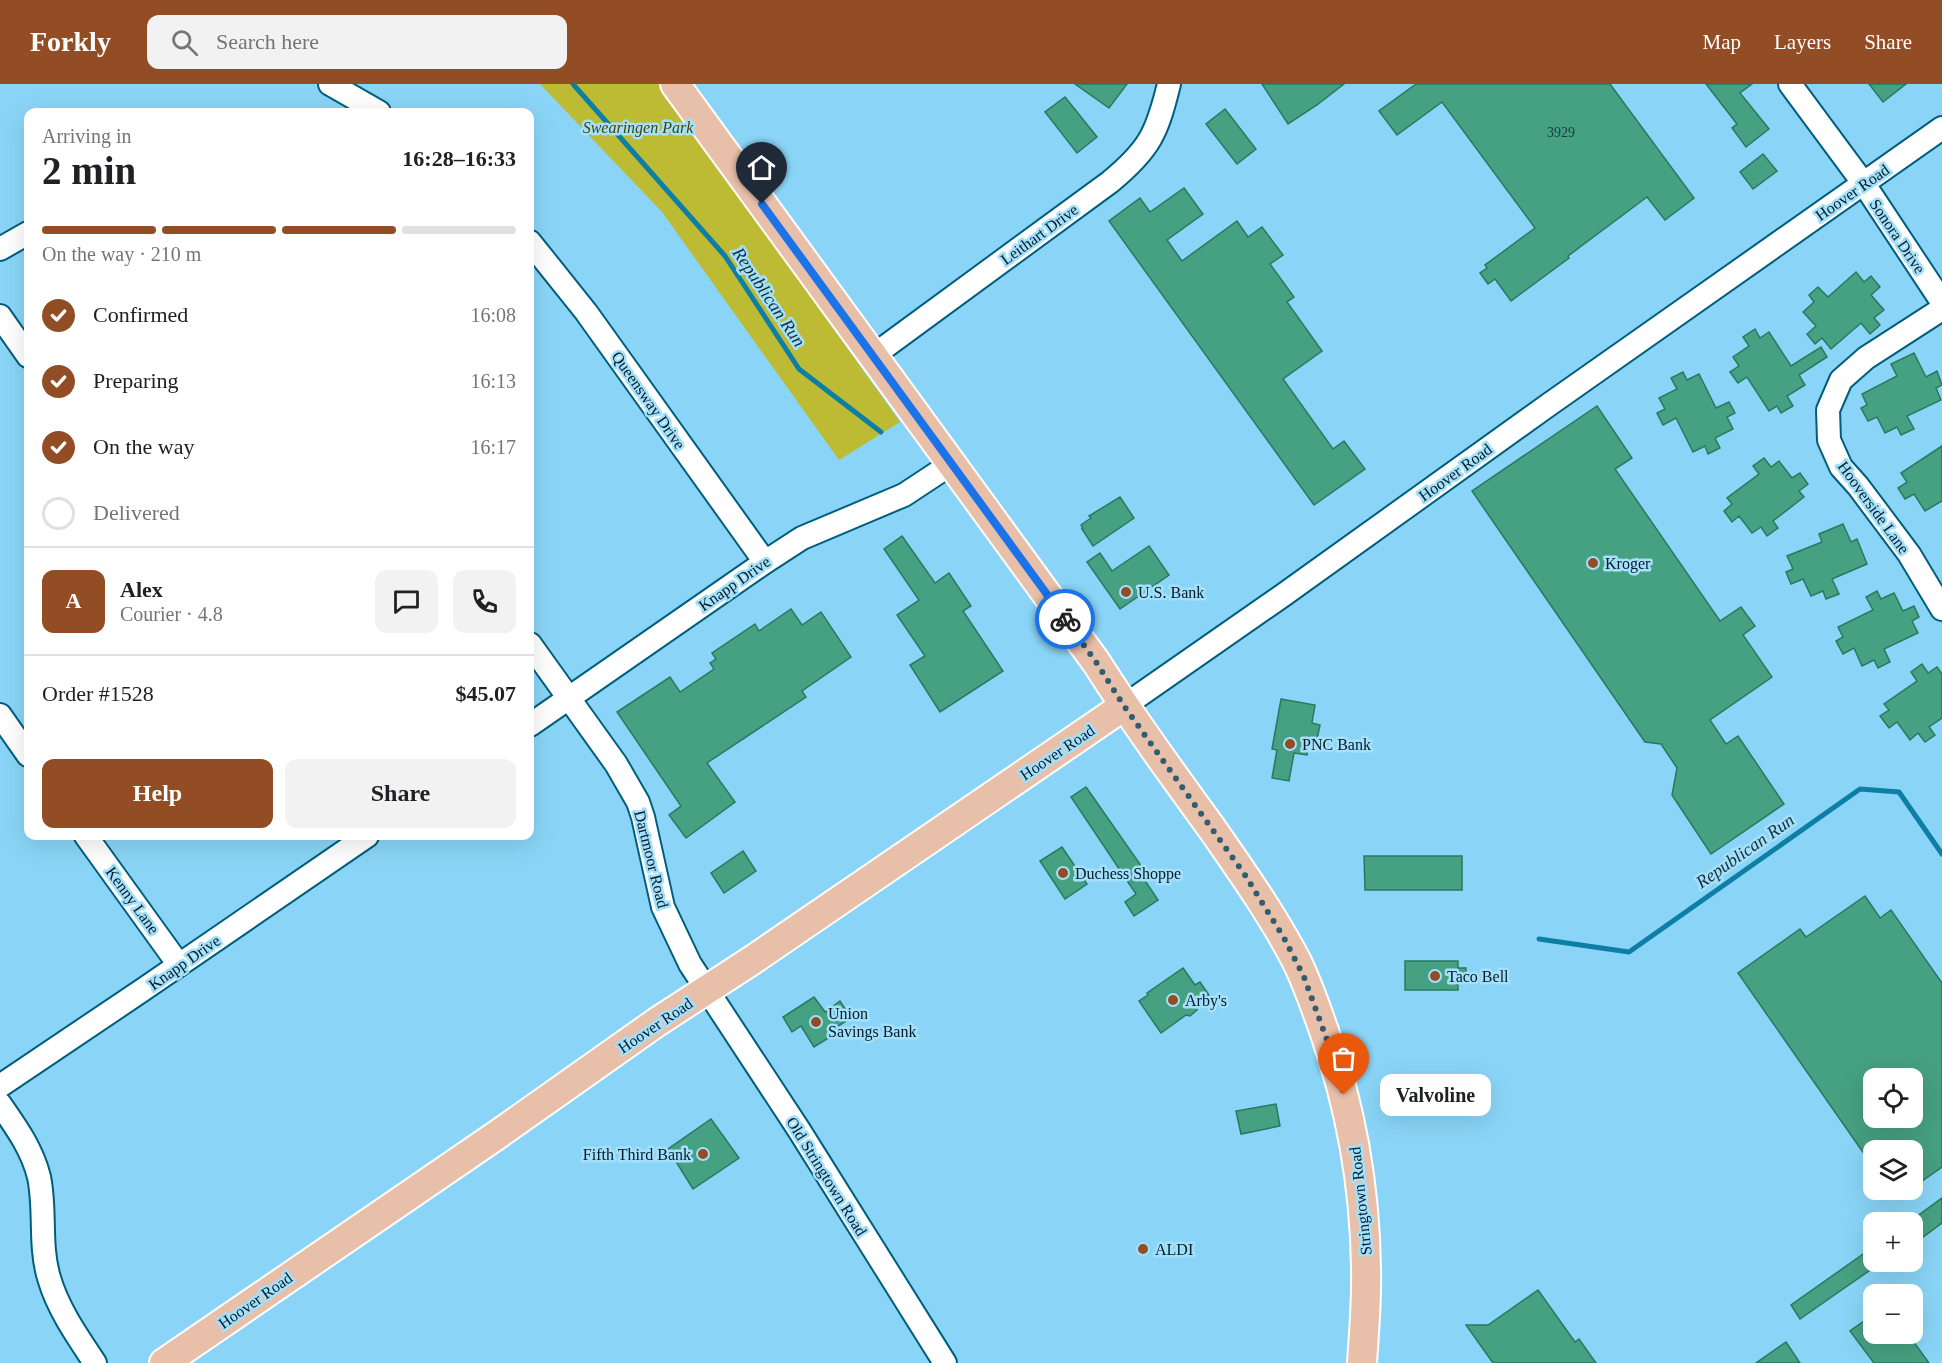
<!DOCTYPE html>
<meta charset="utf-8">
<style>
:root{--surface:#fff;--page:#f2f2f2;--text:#202124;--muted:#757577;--line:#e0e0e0;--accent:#934d25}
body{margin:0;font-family:"Times New Roman",serif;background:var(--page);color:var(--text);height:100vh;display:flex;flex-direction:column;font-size:22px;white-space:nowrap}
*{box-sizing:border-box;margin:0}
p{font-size:20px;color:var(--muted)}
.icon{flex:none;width:33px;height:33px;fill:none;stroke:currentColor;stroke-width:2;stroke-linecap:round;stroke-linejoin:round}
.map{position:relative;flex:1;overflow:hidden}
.sheet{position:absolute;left:24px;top:24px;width:510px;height:732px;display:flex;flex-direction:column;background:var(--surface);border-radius:12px;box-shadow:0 6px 24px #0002}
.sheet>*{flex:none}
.fabs{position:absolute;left:1863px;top:984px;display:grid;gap:12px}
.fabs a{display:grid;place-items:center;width:60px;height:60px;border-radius:12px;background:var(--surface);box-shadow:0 6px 24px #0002;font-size:30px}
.pin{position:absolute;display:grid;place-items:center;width:51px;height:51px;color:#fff;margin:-62px -26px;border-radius:50% 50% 50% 0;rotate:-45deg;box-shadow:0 0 6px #0007}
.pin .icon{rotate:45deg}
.courier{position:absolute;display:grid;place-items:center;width:60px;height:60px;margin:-30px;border:4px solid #1a73e8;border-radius:50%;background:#fff;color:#222;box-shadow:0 2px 8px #0007}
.bubble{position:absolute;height:42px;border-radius:12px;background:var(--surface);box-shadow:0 6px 24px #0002;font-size:20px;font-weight:800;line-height:42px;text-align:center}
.summary em{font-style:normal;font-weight:800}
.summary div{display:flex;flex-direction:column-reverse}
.summary{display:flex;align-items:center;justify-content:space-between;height:102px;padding:0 18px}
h1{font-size:39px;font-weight:800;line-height:45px}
.bar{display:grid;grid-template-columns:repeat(4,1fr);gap:9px 6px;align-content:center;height:72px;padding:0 18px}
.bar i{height:8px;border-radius:4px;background:var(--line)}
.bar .active{background:var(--accent)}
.bar p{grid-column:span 4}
.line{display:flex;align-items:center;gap:15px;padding:0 18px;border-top:2px solid var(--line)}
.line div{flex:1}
.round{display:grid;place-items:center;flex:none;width:63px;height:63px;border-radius:12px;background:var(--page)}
ol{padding:0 18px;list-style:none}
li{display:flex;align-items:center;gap:18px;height:66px}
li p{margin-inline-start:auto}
li .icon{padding:6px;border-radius:50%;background:var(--accent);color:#fff;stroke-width:4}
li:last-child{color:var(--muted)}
li i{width:33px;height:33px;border:3px solid var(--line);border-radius:50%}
.action{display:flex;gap:12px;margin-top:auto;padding:12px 18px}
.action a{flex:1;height:69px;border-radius:12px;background:var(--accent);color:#fff;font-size:24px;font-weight:800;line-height:69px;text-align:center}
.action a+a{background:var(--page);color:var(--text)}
header{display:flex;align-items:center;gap:36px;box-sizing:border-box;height:84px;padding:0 30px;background:var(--accent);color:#fff}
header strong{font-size:28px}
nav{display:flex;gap:33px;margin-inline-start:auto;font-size:21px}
.search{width:420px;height:54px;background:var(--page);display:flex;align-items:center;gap:15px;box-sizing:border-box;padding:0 21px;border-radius:12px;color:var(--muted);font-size:22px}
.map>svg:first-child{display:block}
.green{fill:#bdba33}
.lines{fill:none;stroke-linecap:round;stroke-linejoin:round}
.stream{stroke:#0d7ea4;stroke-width:5}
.building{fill:#46a082;stroke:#28795f;stroke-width:1.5;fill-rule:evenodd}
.minor-casing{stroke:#005e7c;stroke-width:26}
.major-casing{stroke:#fff;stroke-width:32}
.minor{stroke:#fff;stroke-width:22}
.major{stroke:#e8bfa9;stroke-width:28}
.done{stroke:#305d71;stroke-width:6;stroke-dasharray:0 10.8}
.route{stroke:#1a73e8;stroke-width:8}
.poi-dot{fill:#934d25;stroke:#a5e0fb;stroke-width:2}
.labels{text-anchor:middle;stroke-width:5;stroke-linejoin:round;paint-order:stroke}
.number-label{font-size:14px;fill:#123d3f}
.park-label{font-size:16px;font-style:italic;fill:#454405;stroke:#a5e0fb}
.street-label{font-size:16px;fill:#001c29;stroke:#a5e0fb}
.poi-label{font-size:16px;fill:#001c29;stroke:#a5e0fb;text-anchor:start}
.water-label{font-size:18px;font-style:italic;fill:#152f3b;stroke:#a5e0fb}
</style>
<header>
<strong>Forkly</strong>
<div class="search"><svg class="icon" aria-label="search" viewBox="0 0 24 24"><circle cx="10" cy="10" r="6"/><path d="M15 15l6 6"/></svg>Search here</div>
<nav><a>Map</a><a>Layers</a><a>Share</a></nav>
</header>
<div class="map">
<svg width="1942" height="1279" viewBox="0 0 1942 1279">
<rect width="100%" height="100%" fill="#8ad5f7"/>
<polygon class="green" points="540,0 659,0 900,338 839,376 662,128"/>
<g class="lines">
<g class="stream">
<polyline points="573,0 725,172 799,285 881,348"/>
<polyline points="1539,855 1629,868 1860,705 1899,708 1942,770"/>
</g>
</g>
<g class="building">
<polygon points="1075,0 1127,0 1109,24"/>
<polygon points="1262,0 1344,0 1317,21 1288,40"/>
<polygon points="1416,0 1610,0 1694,114 1665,136 1647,113 1568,172 1569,174 1511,217 1495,195 1488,200 1480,189 1487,184 1485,181 1535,144 1442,18 1397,51 1379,27"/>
<polygon points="1706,0 1752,0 1740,9 1769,45 1746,63 1732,44 1737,40"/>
<polygon points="1869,0 1906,0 1883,18"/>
<polygon points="1065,13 1097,53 1077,69 1045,28"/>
<polygon points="1225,25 1256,65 1237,80 1206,40"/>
<polygon points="1763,70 1777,87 1753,105 1740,88"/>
<polygon points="1184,104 1203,130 1167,156 1182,177 1237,137 1248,153 1262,143 1283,171 1270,180 1294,213 1287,218 1322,267 1283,295 1333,365 1344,357 1365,385 1314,421 1109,137 1140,114 1150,128"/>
<polygon points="1856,188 1864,198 1871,192 1880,203 1871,211 1884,226 1874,234 1880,241 1870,250 1861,239 1831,265 1822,254 1815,260 1807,250 1816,242 1803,228 1814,218 1809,211 1818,203 1828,213"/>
<polygon points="1755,245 1760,254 1769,248 1791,282 1821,263 1827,273 1799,291 1805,301 1787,312 1793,322 1781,329 1777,322 1769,327 1747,293 1738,299 1730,288 1739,282 1733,273 1749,262 1743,253"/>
<polygon points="1914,269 1926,293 1937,287 1942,301 1936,304 1941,316 1907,332 1914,345 1901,351 1897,343 1885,349 1877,333 1868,337 1861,324 1867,321 1862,310 1897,292 1891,280"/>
<polygon points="1683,288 1687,296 1699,290 1716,324 1729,318 1735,329 1727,333 1733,345 1715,354 1720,364 1708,370 1705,362 1693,368 1676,334 1663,341 1657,329 1665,325 1659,314 1677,305 1671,294"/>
<polygon points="1597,322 1632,374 1615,385 1720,537 1741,523 1755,542 1743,551 1772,593 1710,636 1726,660 1738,652 1784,720 1711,770 1672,711 1677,684 1661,660 1645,658 1472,407"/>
<polygon points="1942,362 1942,417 1925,427 1914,410 1905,415 1898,404 1907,398 1901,389"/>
<polygon points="1764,374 1771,383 1779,377 1792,394 1800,389 1808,400 1799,407 1804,413 1773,437 1778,444 1767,452 1761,443 1752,449 1739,432 1732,438 1724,427 1732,420 1727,414 1759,390 1753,382"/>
<polygon points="1120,413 1134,434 1093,462 1082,445 1083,445 1081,441 1091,434 1089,432"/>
<polygon points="1843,440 1851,458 1857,455 1867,480 1832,495 1839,510 1826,515 1823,507 1811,512 1803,495 1791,500 1786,488 1793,485 1787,472 1822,458 1819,450"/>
<polygon points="902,452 935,499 949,489 971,522 963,527 1003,587 940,628 910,581 925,572 897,531 919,516 884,465"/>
<polygon points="1149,462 1169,491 1120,525 1087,478 1100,469 1112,487"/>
<polygon points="1877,507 1881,515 1894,509 1903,527 1914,522 1919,533 1912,537 1918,549 1884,565 1890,578 1878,584 1874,576 1862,582 1854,564 1843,570 1836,557 1843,553 1838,543 1873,526 1866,513"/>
<polygon points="791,525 802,541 821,528 851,573 802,607 806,613 707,679 735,718 686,754 669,731 681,722 617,628 670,593 680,608 714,585 710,579 716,575 712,569 755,540 759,547"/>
<polygon points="1922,580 1928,589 1937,583 1942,590 1942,634 1929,643 1935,651 1925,658 1918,649 1910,656 1897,638 1889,644 1880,632 1889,626 1884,620 1917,597 1911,588"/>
<polygon points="1281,615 1315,621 1312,639 1320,641 1317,655 1309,654 1307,671 1294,669 1289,697 1272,694 1277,666 1272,665"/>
<polygon points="1086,703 1142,783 1138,786 1158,816 1134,832 1125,818 1136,810 1071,713"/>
<polygon points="1062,763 1087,800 1065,815 1040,777"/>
<polygon points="743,767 756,787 724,809 711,789"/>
<polygon points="1364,772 1462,772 1462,806 1365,806"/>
<path d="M1865 812 1880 834 1891 826 1942 899V1083L1912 1104V1066H1874V1084L1738 889 1800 845 1806 853ZM1874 994H1912V1034H1874Z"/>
<polygon points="1405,877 1458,877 1458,884 1466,884 1466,898 1458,898 1458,906 1405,906"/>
<polygon points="1183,884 1195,901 1200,898 1209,911 1204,914 1206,917 1197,924 1197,926 1190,932 1186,931 1161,949 1139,917 1148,911 1147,909"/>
<polygon points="814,913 825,928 840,917 851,934 835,944 838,948 814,963 801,942 792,948 783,933"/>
<polygon points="1276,1020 1280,1042 1241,1050 1236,1027"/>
<polygon points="711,1035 739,1074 693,1105 668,1065"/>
<polygon points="1942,1114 1942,1139 1919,1156 1912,1147 1912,1136"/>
<polygon points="1866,1168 1876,1182 1800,1235 1791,1221"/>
<polygon points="1538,1206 1575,1258 1579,1255 1596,1279 1493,1279 1466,1241 1488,1241"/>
<polygon points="1874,1230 1874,1250 1908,1250 1929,1279 1874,1279 1850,1247"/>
<polygon points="1786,1258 1800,1279 1756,1279"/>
</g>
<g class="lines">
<defs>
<g id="minor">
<polyline points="330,0 379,28"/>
<polyline points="1790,0 1864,100 1942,218"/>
<polyline points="530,158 586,228 765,478"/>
<polyline points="0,165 28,149"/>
<polyline points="1942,225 1866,274 1841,296 1828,326 1829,356 1841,383 1858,402 1909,470 1942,525"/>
<polyline points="0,232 28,272"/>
<path d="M874 271 1110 98C1150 65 1157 49 1169 0"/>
<polyline points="530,560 616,680 638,718 643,733 663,823 690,880 799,1046 945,1279"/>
<polyline points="1124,622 1282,512 1547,322 1942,44"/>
<polyline points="0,631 28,671"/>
<polyline points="530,641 765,478 802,454 904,411 951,380"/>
<polyline points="86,752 179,881"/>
<polyline points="0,1002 144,905 367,752"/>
<path d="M0 1020C16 1043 32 1065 39 1093 46 1126 39 1161 49 1194 58 1225 77 1252 95 1279"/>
</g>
<g id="major">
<path d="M675 0 1096 578C1133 636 1173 691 1213 746 1242 788 1272 830 1296 876 1307 898 1315 921 1323 944 1350 1020 1365 1102 1366 1184 1367 1215 1364 1247 1362 1279"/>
<polyline points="164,1279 497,1051 657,938 751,877 1124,622"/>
</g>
</defs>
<use href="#minor" class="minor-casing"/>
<use href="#major" class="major-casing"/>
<use href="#minor" class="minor"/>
<use href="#major" class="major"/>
</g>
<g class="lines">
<polyline class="done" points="1065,535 1096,578 1124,622 1245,791 1284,854 1304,893 1334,975 1344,1011"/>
<polyline class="route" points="762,120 1065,535"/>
</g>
<g class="poi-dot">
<circle cx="1593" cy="479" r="6"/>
<circle cx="1126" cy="508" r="6"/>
<circle cx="1290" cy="660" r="6"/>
<circle cx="1063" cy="789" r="6"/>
<circle cx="1435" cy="892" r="6"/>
<circle cx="1173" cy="916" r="6"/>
<circle cx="816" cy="938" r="6"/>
<circle cx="703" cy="1070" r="6"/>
<circle cx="1143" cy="1165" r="6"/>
</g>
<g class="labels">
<g class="number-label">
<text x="1561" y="53">3929</text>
</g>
<g class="park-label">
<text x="638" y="49">Swearingen Park</text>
</g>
<g class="street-label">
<text transform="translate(1852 108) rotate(-35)" y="6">Hoover Road</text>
<text transform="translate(1039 150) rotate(-36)" y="6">Leithart Drive</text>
<text transform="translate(1898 152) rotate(56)" y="6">Sonora Drive</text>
<text transform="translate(649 316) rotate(55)" y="6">Queensway Drive</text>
<text transform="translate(1455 388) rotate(-36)" y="6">Hoover Road</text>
<text transform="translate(1874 423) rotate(54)" y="6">Hooverside Lane</text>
<text transform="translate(734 499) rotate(-35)" y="6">Knapp Drive</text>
<text transform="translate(1057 668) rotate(-34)" y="6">Hoover Road</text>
<text transform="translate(652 775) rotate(76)" y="6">Dartmoor Road</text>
<text transform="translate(133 816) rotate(54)" y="6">Kenny Lane</text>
<text transform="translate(184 878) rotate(-35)" y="6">Knapp Drive</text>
<text transform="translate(655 941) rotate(-34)" y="6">Hoover Road</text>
<text transform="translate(827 1092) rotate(58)" y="6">Old Stringtown Road</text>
<text transform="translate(1360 1117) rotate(-96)" y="6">Stringtown Road</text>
<text transform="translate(255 1216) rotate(-35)" y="6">Hoover Road</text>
</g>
<g class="poi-label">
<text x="1605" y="485">Kroger</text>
<text x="1138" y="514">U.S. Bank</text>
<text x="1302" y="666">PNC Bank</text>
<text x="1075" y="795">Duchess Shoppe</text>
<text x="1447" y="898">Taco Bell</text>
<text x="1185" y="922">Arby's</text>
<text x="828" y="935">Union<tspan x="828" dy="18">Savings Bank</tspan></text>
<text x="691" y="1076" text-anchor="end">Fifth Third Bank</text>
<text x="1155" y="1171">ALDI</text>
</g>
<g class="water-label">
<text transform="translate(769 213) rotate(56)" y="6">Republican Run</text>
<text transform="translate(1745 767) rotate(-35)" y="6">Republican Run</text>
</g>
</g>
</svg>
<div class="fabs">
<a><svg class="icon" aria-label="locate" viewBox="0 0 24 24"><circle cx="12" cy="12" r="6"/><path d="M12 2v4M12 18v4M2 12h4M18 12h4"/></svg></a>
<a><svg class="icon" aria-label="layers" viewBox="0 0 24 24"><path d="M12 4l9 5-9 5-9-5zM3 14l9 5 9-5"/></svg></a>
<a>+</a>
<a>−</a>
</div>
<div class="pin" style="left:1344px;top:1011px;background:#ea580c"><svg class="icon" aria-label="bag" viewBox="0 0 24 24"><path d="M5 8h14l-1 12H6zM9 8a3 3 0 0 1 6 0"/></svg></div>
<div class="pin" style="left:762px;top:120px;background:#1f2937"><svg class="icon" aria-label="home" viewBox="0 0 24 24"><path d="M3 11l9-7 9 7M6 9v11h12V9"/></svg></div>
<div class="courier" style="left:1065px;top:535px"><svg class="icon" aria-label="bike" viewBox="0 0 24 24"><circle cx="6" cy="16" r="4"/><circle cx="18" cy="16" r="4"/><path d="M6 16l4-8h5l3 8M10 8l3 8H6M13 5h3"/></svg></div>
<div class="bubble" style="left:1380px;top:990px;width:111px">Valvoline</div>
<section class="sheet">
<div class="summary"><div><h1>2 min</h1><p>Arriving in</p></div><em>16:28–16:33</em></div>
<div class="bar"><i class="active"></i><i class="active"></i><i class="active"></i><i></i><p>On the way · 210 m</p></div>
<ol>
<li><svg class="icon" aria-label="check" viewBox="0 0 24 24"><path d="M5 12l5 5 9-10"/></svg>Confirmed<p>16:08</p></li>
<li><svg class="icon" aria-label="check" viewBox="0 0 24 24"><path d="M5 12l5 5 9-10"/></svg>Preparing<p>16:13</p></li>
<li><svg class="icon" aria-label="check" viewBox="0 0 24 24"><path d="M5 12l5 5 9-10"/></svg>On the way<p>16:17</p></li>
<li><i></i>Delivered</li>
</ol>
<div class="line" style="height:108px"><b class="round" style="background:var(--accent);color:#fff">A</b><div><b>Alex</b><p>Courier · 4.8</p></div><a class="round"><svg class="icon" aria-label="chat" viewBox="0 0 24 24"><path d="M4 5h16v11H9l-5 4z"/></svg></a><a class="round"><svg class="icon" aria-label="phone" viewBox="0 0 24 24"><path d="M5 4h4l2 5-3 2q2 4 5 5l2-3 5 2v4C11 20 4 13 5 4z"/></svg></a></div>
<div class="line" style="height:78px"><div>Order #1528</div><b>$45.07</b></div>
<div class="action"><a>Help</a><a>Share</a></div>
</section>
</div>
